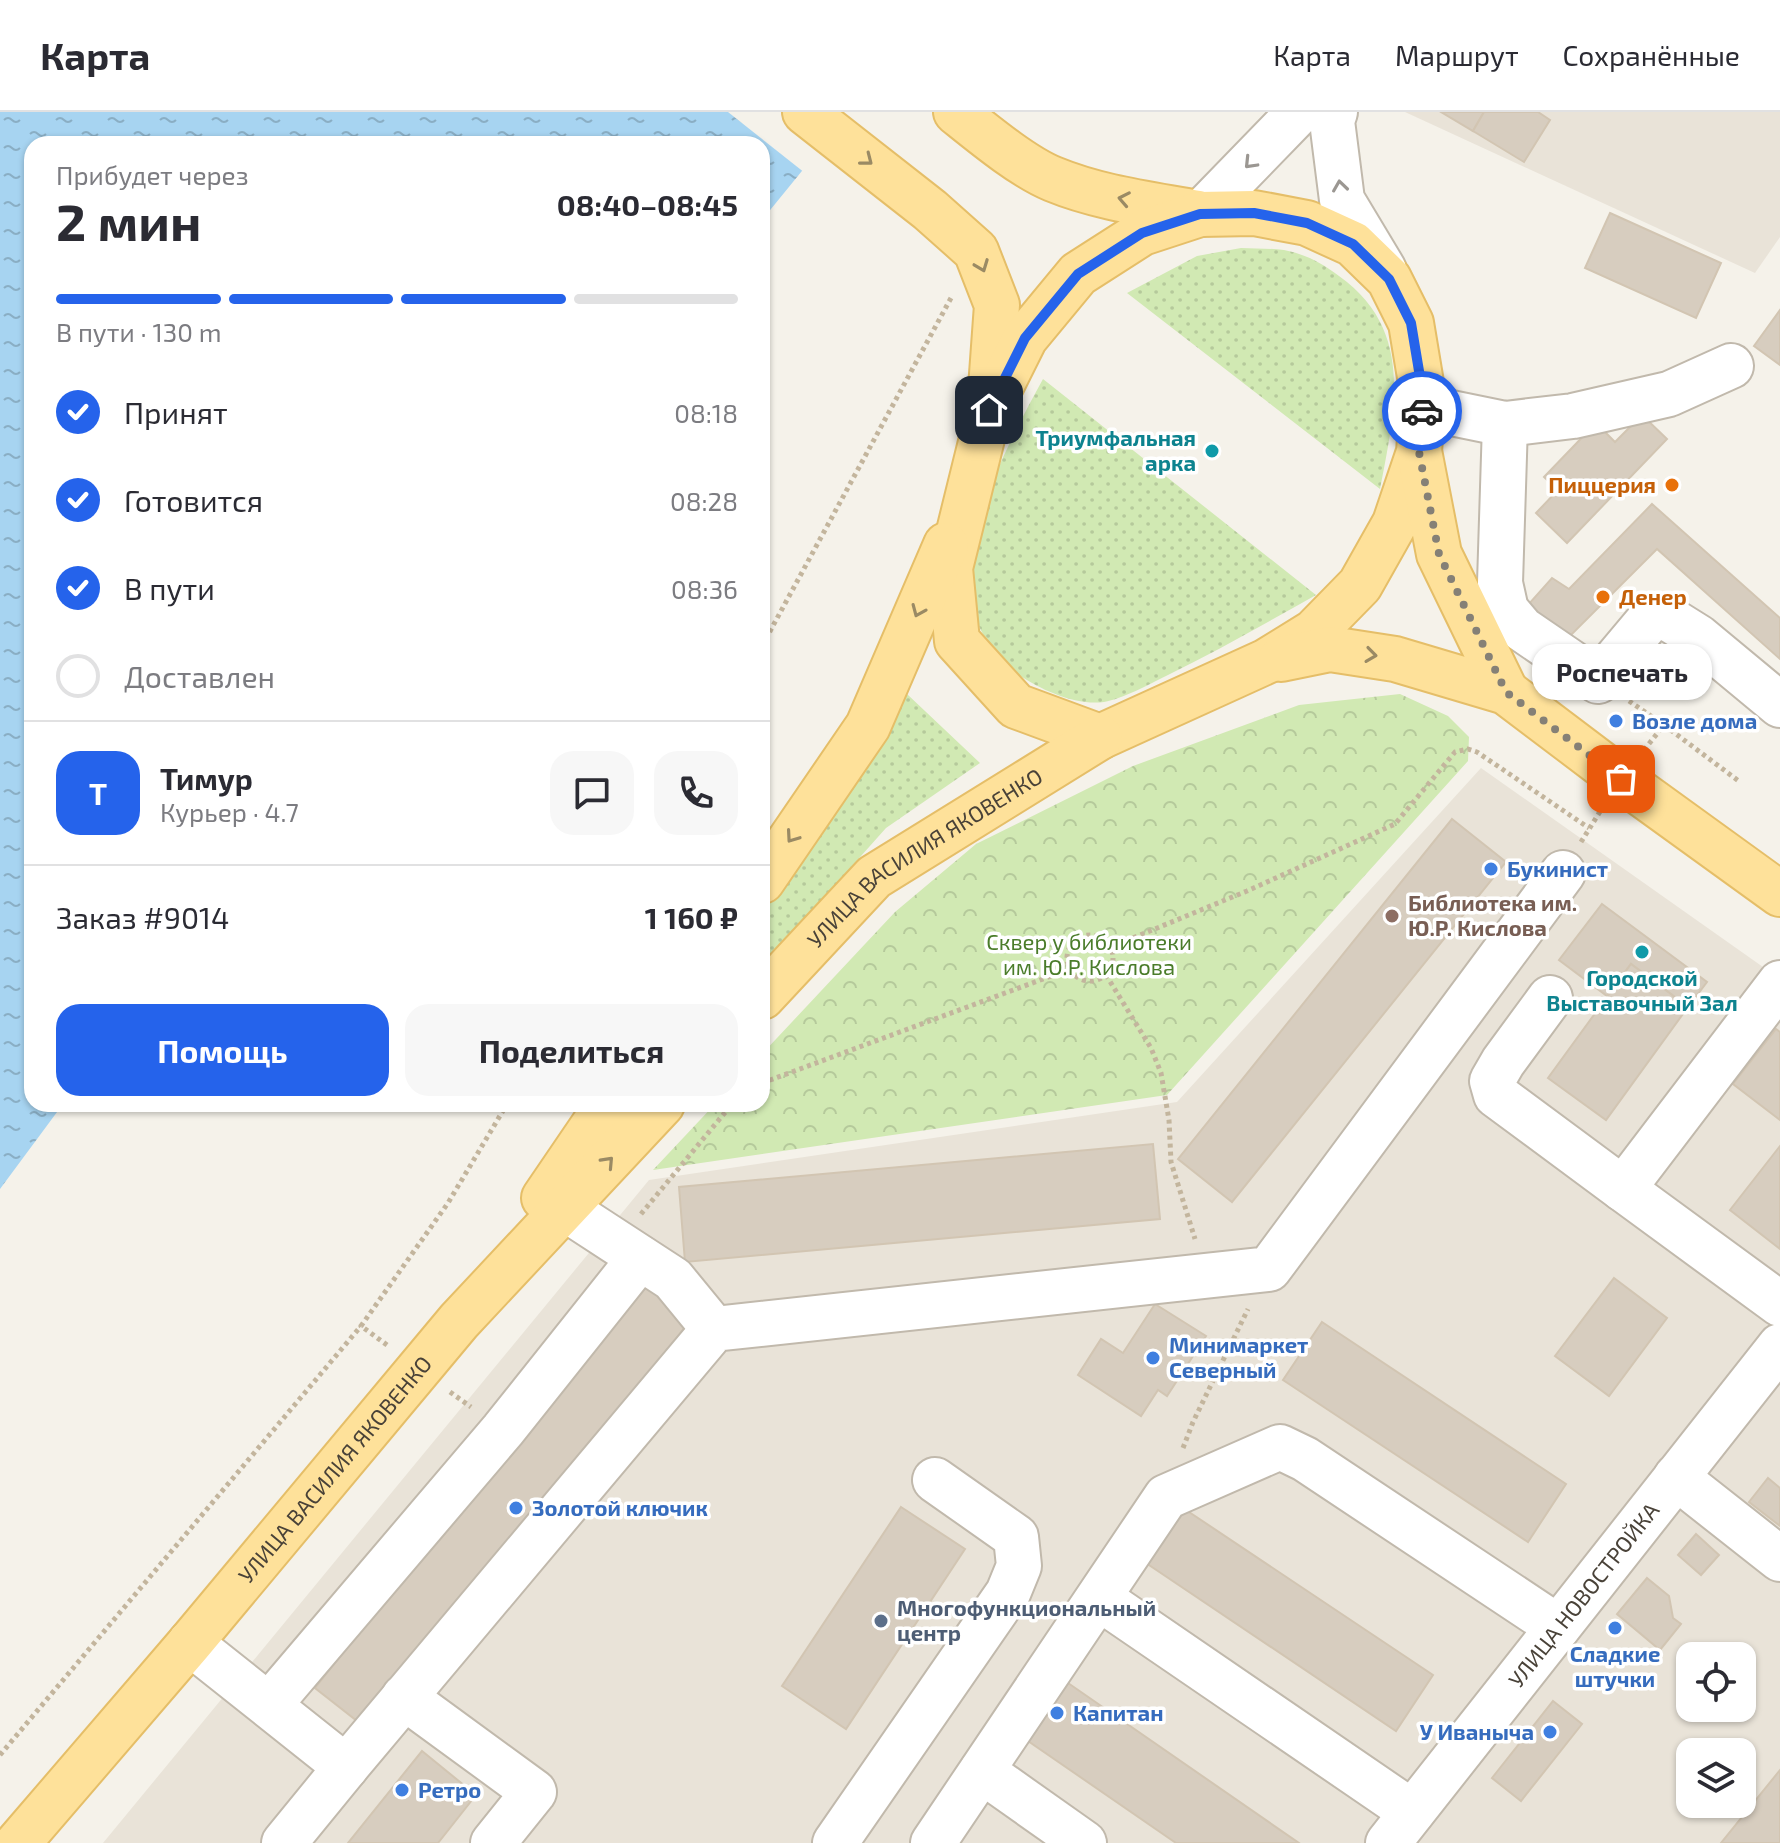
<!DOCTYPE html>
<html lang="ru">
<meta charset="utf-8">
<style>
:root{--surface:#fff;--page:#f7f7f7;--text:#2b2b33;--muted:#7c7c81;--line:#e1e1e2;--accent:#2563eb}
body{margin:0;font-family:"Exo 2",sans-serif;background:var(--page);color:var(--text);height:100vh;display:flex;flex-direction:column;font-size:30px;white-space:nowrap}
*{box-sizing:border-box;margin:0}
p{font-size:26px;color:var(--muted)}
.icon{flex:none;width:44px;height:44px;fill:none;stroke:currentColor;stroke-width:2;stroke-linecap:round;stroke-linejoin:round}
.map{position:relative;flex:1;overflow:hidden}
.panel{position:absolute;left:24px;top:24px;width:746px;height:976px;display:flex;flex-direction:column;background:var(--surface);border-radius:24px;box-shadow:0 2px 6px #0004}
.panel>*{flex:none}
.controls{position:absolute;left:1676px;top:1530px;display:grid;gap:16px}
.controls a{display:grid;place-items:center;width:80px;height:80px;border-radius:16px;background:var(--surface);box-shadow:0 2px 6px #0004;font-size:40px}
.pin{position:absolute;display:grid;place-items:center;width:68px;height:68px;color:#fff;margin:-34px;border-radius:16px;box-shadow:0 4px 12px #0006}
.courier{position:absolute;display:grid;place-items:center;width:80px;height:80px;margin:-40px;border:6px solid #2563eb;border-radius:50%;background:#fff;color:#222;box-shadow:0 2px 10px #0007}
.bubble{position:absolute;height:56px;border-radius:24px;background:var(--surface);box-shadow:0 2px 6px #0004;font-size:26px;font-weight:700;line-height:56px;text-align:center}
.summary em{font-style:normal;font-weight:700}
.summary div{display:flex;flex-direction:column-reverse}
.summary{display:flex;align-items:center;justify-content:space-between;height:136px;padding:0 32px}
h1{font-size:52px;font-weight:700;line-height:60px}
.bar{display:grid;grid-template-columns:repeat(4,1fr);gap:12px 8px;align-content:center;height:96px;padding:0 32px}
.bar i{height:10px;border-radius:6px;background:var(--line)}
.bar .current{background:var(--accent)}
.bar p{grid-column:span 4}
.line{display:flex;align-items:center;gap:20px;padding:0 32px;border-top:2px solid var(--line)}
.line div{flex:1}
.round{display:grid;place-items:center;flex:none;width:84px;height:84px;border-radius:24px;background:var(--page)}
ol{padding:0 32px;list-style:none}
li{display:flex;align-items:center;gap:24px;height:88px}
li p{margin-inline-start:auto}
li .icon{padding:8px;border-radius:50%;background:var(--accent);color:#fff;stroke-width:4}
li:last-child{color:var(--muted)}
li i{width:44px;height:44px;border:4px solid var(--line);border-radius:50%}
.cta{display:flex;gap:16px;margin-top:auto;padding:16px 32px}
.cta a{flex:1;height:92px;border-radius:24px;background:var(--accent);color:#fff;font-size:32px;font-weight:700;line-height:92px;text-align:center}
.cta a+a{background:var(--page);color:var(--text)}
header{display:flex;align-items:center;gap:48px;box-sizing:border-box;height:112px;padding:0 40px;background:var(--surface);border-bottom:2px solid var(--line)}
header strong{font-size:38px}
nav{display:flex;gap:44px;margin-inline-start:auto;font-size:28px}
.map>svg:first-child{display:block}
.residential{fill:#e9e3d8;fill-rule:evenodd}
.grass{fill:url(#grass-dots)}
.park{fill:url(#park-crowns)}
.water{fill:url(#water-ripples)}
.pier{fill:#f5f2ea}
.building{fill:#d7cdbf;stroke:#d2c5b2;stroke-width:2}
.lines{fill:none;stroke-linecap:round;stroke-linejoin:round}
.minor-casing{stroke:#c1b9ac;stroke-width:48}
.major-casing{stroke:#e5be68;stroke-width:48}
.path{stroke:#c3b59d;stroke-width:5;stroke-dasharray:4 4;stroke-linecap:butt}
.minor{stroke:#fff;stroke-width:44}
.major{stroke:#fee19a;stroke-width:44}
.oneway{stroke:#9a8a64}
.oneway2{stroke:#9b9792}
.done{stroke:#858076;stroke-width:8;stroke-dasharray:0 14.4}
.route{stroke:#2563eb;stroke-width:10}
.culture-dot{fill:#0f9aa8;stroke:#fff;stroke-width:3}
.food-dot{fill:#e8710a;stroke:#fff;stroke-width:3}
.shop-dot{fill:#3f7fe0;stroke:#fff;stroke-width:3}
.education-dot{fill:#8d6e63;stroke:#fff;stroke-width:3}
.service-dot{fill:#5c6f8a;stroke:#fff;stroke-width:3}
.labels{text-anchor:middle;stroke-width:7;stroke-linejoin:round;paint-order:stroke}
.culture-label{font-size:22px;font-weight:bold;fill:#0d838f;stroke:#fff;text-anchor:end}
.food-label{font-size:22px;font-weight:bold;fill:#c56008;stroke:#fff;text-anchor:end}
.shop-label{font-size:22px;font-weight:bold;fill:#366cbe;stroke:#fff;text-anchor:start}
.street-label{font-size:22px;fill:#494238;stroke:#fff}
.education-label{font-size:22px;font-weight:bold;fill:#785e54;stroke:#fff;text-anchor:start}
.park-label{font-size:22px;fill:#4a7c2a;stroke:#fff}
.service-label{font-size:22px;font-weight:bold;fill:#4e5e75;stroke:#fff;text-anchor:start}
</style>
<header>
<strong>Карта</strong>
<nav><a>Карта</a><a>Маршрут</a><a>Сохранённые</a></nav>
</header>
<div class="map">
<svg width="1780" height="1731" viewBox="0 0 1780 1731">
<defs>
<pattern id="grass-dots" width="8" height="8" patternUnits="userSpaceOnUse" patternTransform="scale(2)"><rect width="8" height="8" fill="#d1e9b3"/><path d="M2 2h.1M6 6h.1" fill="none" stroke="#b5c99b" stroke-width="1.8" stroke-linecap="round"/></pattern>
<pattern id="park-crowns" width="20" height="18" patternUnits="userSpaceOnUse" patternTransform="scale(2)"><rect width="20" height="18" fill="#d1e9b3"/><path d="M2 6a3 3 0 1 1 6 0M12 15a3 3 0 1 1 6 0" fill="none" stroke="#b5c99b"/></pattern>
<pattern id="water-ripples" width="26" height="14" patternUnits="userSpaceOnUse" patternTransform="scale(2)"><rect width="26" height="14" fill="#a7d4f1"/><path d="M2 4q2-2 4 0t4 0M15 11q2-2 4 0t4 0" fill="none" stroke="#8aaec4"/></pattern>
</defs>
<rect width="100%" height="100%" fill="#f5f2ea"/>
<g class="residential">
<polygon points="1405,0 1780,0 1780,125 1755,161"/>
<path d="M1481 656 1780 867V1731H103L649 1068 1177 990ZM1690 1544H1742V1596H1690ZM1690 1640H1742V1692H1690Z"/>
</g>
<g class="grass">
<path d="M1241 136C1255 137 1270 136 1284 138 1305 142 1322 151 1339 164 1415 218 1395 298 1380 377L1127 181 1197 144Z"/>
<path d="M1043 267 1316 483C1266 511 1217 539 1166 564 1150 572 1122 587 1104 590 1077 594 1041 578 1019 563 992 544 968 505 968 471 968 407 1013 322 1043 267Z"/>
<polygon points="907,582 980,651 886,716 762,855 762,789"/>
</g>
<polygon class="park" points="1400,582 1448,604 1469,625 1468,649 1167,983 653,1058 715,992 762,992 762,942 895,800 976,732 1133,654 1299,593"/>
<polygon class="water" points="0,0 850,0 762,108 762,32 32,32 32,992 63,992 0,1077"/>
<polygon class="pier" points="728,0 854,0 805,61"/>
<g class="building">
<polygon points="1441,0 1484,0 1473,19"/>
<polygon points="1484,0 1538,0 1550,8 1524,50 1473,19"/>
<polygon points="1610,101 1721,151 1696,206 1585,156"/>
<polygon points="1780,198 1780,253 1754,234"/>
<polygon points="1642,303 1667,327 1567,431 1536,401 1558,378 1544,365 1596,311 1615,330"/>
<polygon points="1652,392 1780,506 1780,547 1657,437 1568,526 1527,494 1552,466 1569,477"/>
<polygon points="1452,707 1506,750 1232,1090 1178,1047"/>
<polygon points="1602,792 1707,870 1688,895 1631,852 1607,884 1559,848"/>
<polygon points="1631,852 1688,895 1606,1008 1548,966"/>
<polygon points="1776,917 1780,920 1780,1008 1733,972"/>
<polygon points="1153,1032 1160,1107 685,1150 679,1075"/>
<polygon points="1780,1034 1780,1137 1730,1098"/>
<polygon points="643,1165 693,1205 366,1616 315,1576"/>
<polygon points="1614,1166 1667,1206 1609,1284 1555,1244"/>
<polygon points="1155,1192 1206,1224 1167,1284 1158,1278 1141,1304 1078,1263 1101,1227 1123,1241"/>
<polygon points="1322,1210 1566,1372 1528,1430 1283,1268"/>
<polygon points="1768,1366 1780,1376 1780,1414 1749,1390"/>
<polygon points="901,1395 965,1437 846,1617 782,1574"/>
<polygon points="1183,1396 1433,1563 1396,1619 1146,1451"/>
<polygon points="1696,1422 1719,1443 1701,1463 1678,1443"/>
<polygon points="1647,1466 1669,1484 1673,1506 1681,1512 1660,1538 1617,1502"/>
<polygon points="1068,1571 1299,1731 1176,1731 1028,1629"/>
<polygon points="1553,1589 1582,1612 1521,1689 1492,1666"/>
<polygon points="422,1639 476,1683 438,1731 348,1731"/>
<polygon points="1780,1658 1780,1731 1721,1731"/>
</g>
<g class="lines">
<defs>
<g id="minor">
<polyline points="1335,0 1332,9 1342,88 1384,158"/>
<polyline points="1200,102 1299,0"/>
<polyline points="1422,295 1505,312 1573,304 1669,282 1731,254"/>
<polyline points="1505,312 1500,471 1506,498 1522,517 1598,569 1650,507 1666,505 1698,525 1780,593"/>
<polyline points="1780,871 1623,1077 1780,1192"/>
<polyline points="1550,886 1503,950 1492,969 1496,983 1623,1077"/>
<polyline points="564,1096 673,1167 714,1217"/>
<polyline points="1676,1365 1780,1447"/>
<polyline points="1099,1486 1412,1700"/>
<polyline points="190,1531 346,1655 714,1217 1269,1157 1563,761"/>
<polyline points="404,1585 534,1680 493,1731"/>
<polyline points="269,1593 503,1318 640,1146"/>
<polyline points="982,1659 1084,1731"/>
<polyline points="284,1731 346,1655"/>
<polyline points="835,1731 1008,1481 1019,1454 1016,1425 935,1368"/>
<polyline points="933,1731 1166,1385 1280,1335 1305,1347 1558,1515"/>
<path id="s1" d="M1388 1731 1780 1234"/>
</g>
<g id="major">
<polyline points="805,0 930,98 976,139 997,193 991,276"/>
<path d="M956 0C981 20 1023 55 1053 67 1099 86 1149 92 1198 101"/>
<polygon points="1254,101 1307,111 1353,132 1389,167 1411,211 1423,283 1419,340 1395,411 1360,473 1314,520 1267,549 1100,625 1016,594 957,529 950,456 989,298 1025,226 1078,162 1142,121 1200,102"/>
<polyline points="1420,344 1439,442 1506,580"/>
<polyline points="1281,547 1330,537 1395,547 1506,580 1621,667 1780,782"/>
<polyline points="762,769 868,614 946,433"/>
<path id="s2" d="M762 885 874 765 1100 625"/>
<polyline points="544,1086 608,992"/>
<path id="s3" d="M18 1731 190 1531 459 1209 662 992"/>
</g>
</defs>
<use href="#minor" class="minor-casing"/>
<use href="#major" class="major-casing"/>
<g class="path">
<polyline points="762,534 951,186"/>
<polyline points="1629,589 1664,613"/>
<polyline points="1644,638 1664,613 1740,670"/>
<polyline points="1581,730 1601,698"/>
<circle cx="1090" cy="846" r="23"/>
<polyline points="1111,835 1247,779 1395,712 1455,640 1468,637 1477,640 1589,716"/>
<polyline points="1106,863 1151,936 1161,961 1169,1008 1171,1050 1195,1127"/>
<polyline points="762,971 1070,857"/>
<polyline points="641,1102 732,992"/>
<polyline points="387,1233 361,1214 448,1091 507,992"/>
<polyline points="450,1280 471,1295"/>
<polyline points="1183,1336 1193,1310 1248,1197"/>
<polyline points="0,1643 361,1214"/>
</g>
<use href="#minor" class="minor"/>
<use href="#major" class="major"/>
</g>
<defs><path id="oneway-chevron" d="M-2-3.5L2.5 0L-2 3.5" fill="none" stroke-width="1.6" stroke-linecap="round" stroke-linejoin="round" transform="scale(2)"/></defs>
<g class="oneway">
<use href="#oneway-chevron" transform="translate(867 48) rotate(38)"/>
<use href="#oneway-chevron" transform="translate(1124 87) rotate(-169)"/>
<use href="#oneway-chevron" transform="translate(982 154) rotate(69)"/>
<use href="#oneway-chevron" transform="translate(918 499) rotate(113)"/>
<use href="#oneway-chevron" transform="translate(1371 543) rotate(8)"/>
<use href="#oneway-chevron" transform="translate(792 725) rotate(125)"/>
<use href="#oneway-chevron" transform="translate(608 1050) rotate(-47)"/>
</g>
<g class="oneway2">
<use href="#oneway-chevron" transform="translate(1250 51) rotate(134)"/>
<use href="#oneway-chevron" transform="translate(1340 74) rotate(-98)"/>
</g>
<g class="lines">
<polyline class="done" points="1422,299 1419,340 1439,442 1506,580 1621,667"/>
<polyline class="route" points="989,298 1025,226 1078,162 1142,121 1200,102 1254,101 1307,111 1353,132 1389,167 1411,211 1423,283 1422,299"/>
</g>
<g class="culture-dot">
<circle cx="1212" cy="339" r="8"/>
<circle cx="1642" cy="840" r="8"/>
</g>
<g class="food-dot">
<circle cx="1672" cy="373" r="8"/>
<circle cx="1603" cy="485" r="8"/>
</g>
<g class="shop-dot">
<circle cx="1616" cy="609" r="8"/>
<circle cx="1491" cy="757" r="8"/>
<circle cx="1153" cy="1246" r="8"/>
<circle cx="516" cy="1396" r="8"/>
<circle cx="1615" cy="1516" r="8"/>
<circle cx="1057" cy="1601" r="8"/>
<circle cx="1550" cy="1620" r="8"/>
<circle cx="402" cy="1678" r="8"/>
</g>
<circle class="education-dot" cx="1392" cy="804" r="8"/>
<circle class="service-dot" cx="881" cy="1509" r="8"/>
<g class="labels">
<g class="culture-label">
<text x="1196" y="334">Триумфальная<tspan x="1196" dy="25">арка</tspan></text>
<text x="1642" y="874" text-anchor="middle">Городской<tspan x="1642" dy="25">Выставочный Зал</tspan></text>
</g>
<g class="food-label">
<text x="1656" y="381">Пиццерия</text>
<text x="1619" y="493" text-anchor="start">Денер</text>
</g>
<g class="shop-label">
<text x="1632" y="617">Возле дома</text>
<text x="1507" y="765">Букинист</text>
<text x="1169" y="1241">Минимаркет<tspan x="1169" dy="25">Северный</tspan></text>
<text x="532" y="1404">Золотой ключик</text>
<text x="1615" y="1550" text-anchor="middle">Сладкие<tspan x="1615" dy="25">штучки</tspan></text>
<text x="1073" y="1609">Капитан</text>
<text x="1534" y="1628" text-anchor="end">У Иваныча</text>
<text x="418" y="1686">Ретро</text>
</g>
<g class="street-label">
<text dy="8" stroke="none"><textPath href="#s2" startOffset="216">УЛИЦА ВАСИЛИЯ ЯКОВЕНКО</textPath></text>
<text dy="8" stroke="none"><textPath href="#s3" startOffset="490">УЛИЦА ВАСИЛИЯ ЯКОВЕНКО</textPath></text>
<text dy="8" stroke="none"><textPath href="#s1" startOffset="316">УЛИЦА НОВОСТРОЙКА</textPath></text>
</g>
<g class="education-label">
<text x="1408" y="799">Библиотека им.<tspan x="1408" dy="25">Ю.Р. Кислова</tspan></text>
</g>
<g class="park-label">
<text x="1089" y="838">Сквер у библиотеки<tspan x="1089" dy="25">им. Ю.Р. Кислова</tspan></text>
</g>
<g class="service-label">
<text x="897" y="1504">Многофункциональный<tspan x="897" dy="25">центр</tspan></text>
</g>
</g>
</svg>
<div class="controls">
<a><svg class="icon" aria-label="locate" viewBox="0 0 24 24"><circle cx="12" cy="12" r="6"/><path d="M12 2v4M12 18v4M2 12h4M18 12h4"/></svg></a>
<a><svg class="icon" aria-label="layers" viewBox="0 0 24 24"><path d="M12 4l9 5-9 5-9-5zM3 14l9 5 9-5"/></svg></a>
</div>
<div class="pin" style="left:1621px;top:667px;background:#ea580c"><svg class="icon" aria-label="bag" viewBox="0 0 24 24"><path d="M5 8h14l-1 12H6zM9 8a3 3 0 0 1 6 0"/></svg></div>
<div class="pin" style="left:989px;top:298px;background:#1f2937"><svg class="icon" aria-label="home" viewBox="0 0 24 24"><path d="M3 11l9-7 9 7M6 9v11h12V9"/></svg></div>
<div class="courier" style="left:1422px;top:299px"><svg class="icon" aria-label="car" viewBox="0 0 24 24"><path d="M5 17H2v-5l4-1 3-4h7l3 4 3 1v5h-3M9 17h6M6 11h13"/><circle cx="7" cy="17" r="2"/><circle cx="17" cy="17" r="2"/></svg></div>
<div class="bubble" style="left:1532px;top:532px;width:180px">Роспечать</div>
<section class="panel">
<div class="summary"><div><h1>2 мин</h1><p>Прибудет через</p></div><em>08:40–08:45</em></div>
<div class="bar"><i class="current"></i><i class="current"></i><i class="current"></i><i></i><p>В пути · 130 m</p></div>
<ol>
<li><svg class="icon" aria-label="check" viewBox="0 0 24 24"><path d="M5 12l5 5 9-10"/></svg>Принят<p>08:18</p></li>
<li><svg class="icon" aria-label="check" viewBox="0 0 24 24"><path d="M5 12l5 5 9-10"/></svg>Готовится<p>08:28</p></li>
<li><svg class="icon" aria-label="check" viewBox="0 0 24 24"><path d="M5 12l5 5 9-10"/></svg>В пути<p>08:36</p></li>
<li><i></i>Доставлен</li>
</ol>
<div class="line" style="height:144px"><b class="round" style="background:var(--accent);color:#fff">Т</b><div><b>Тимур</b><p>Курьер · 4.7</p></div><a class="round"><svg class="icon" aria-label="chat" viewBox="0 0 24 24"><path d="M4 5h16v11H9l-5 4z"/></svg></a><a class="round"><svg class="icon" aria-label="phone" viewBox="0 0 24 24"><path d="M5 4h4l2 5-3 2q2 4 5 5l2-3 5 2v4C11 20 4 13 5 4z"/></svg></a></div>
<div class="line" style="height:104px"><div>Заказ #9014</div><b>1 160 ₽</b></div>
<div class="cta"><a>Помощь</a><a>Поделиться</a></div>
</section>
</div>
